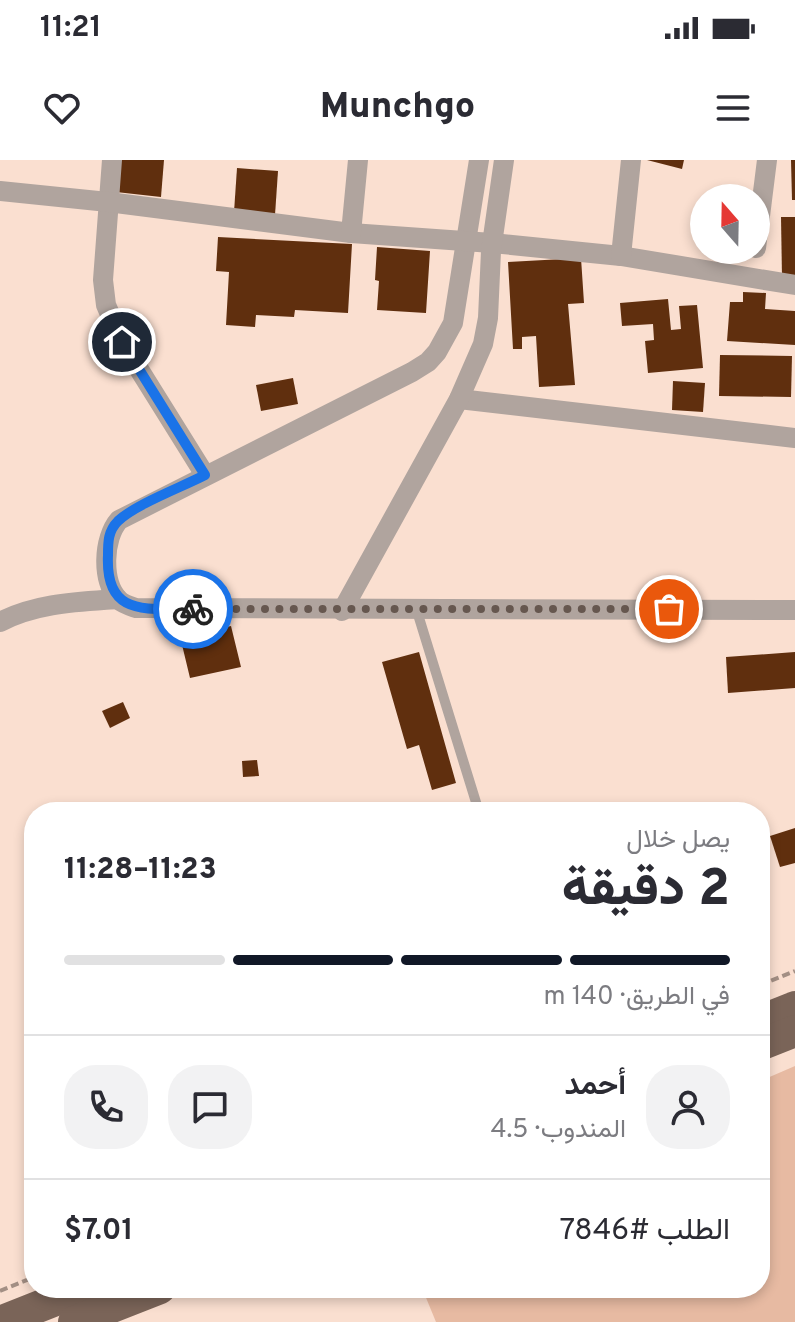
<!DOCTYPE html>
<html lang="ar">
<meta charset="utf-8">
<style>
:root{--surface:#fff;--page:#f2f2f3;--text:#2b2b33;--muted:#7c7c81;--line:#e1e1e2;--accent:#111827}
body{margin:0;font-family:Overpass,Vazirmatn,sans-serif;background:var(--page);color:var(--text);direction:rtl;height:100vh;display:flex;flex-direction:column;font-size:30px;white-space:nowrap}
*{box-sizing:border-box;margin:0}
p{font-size:26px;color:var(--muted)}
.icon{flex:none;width:44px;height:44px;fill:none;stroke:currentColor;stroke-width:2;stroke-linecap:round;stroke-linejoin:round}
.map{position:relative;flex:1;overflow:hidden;direction:ltr}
.panel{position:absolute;left:24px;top:642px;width:746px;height:496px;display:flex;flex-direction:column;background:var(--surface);border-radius:32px;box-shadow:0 4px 12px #0003;direction:rtl}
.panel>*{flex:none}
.needle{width:52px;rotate:340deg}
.fabs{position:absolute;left:690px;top:24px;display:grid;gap:16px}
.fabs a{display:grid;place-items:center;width:80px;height:80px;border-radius:50%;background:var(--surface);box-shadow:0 4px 12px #0003;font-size:40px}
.pin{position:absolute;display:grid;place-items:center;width:68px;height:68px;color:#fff;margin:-34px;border:4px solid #fff;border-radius:50%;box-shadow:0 2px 8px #0007}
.courier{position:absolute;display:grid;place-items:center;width:80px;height:80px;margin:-40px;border:6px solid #1a73e8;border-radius:50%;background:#fff;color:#222;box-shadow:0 2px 10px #0007}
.headline em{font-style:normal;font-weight:800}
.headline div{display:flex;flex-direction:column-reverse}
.headline{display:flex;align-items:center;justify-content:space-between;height:136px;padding:0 40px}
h1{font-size:52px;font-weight:800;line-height:60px}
.bar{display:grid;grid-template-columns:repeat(4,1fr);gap:12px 8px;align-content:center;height:96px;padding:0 40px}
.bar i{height:10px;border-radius:6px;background:var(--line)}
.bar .selected{background:var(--accent)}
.bar p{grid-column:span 4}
.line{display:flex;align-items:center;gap:20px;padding:0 40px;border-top:2px solid var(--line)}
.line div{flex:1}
.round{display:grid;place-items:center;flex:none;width:84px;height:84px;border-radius:32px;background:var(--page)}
.status{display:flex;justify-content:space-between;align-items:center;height:56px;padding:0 40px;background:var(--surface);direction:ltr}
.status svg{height:22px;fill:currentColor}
header{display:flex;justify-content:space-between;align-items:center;height:104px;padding:0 40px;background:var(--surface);font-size:36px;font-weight:800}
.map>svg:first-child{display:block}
.green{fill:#e7baa2}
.building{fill:#602f0e}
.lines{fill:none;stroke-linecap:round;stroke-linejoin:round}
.path{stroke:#a38f84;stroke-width:4;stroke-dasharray:8 4;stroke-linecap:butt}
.service{stroke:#b0a49e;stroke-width:10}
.minor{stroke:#b0a49e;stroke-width:20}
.trunk{stroke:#7a6458;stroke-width:32}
.done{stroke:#66574f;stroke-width:8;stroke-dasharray:0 14.4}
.route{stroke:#1a73e8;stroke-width:10}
</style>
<div class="status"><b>11:21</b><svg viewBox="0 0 49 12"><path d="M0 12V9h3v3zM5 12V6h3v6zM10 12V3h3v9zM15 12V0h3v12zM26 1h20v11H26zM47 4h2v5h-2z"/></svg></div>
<header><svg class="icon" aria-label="menu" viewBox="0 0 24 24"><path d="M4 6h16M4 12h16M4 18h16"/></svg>Munchgo<svg class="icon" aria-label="heart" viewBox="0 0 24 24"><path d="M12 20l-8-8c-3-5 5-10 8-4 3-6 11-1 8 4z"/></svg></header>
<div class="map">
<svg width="795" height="1162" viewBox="0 0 795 1162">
<rect width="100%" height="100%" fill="#fadfd0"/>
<polygon class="green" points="795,906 795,1162 436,1162 422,1128 760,1128 760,921"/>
<g class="building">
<polygon points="120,0 164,0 161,37 116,32"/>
<polygon points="647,0 684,0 682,9"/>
<polygon points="791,0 795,0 795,40 792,40"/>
<polygon points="237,8 278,11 275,55 234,52"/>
<polygon points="781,57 795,57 795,117 782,117"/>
<polygon points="218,77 352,84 348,153 295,150 294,157 256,155 255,167 226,165 229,112 216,111"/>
<polygon points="377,87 430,91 426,153 377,150 379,121 375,120"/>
<polygon points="581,98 584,143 568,144 575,225 539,227 536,176 522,177 522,189 513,189 508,102"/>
<polygon points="743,132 766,133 765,149 795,151 795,185 727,181 730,142 743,142"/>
<polygon points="668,139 671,170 681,169 679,146 697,145 703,208 648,213 645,181 654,180 653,164 622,166 620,143"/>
<polygon points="720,195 792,196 791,237 719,236"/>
<polygon points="293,218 298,244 261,251 256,225"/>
<polygon points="673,221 705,223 703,252 672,250"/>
<polygon points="209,451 214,470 231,466 241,507 190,518 178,468 196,464 193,455"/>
<polygon points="419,492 456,623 432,630 419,585 407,589 382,502"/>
<polygon points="795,492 795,528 728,533 726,497"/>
<polygon points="123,542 130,558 110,568 102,551"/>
<polygon points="257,600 259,616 243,617 242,601"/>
<polygon points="795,668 795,703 780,707 770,676"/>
</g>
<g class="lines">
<g class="path">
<polyline points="760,825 795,811"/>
<polyline points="0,1131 34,1117"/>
<polyline points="182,1135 198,1128"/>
</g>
<polyline class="service" points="416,448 479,652"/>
<g class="minor">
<polyline points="112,0 103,120 106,145 122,182 205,315"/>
<path d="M479 0 453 163 437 192 428 202 412 212 119 360C103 378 101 422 119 440 123 444 130 446 136 448L795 450"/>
<polyline points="0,31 108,42 351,73 492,83 621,96 795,125"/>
<polyline points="351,73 358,0"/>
<polyline points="756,88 767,0"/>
<polyline points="621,96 631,0"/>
<polyline points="459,239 795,278"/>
<polyline points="342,451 459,239 483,184 488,158 491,91 504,0"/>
<path d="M0 462C37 443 77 442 118 439"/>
</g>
<g class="trunk">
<polyline points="760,861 795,847"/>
<polyline points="760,885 795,871"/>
<polyline points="0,1162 86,1128"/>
<polyline points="74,1162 160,1128"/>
</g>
</g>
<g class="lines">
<polyline class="done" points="193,449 669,449"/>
<path class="route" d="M122 182 205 315C182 327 136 344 118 361 108 371 108 382 108 395 105 458 147 448 193 449"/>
</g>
</svg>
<div class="fabs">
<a><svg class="needle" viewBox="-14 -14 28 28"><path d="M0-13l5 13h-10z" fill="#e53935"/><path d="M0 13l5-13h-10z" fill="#7c7c81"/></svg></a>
</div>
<div class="pin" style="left:669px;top:449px;background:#ea580c"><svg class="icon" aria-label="bag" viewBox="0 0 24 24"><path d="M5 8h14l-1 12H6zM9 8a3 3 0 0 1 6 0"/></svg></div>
<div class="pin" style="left:122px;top:182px;background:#1f2937"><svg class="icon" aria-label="home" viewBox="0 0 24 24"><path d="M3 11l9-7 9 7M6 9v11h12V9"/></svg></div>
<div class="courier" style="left:193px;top:449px"><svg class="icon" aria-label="bike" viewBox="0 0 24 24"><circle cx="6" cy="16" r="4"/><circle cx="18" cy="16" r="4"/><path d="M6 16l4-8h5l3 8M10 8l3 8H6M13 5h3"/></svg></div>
<section class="panel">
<div class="headline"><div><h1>2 دقيقة</h1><p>يصل خلال</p></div><em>11:23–11:28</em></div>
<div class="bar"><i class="selected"></i><i class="selected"></i><i class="selected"></i><i></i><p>في الطريق · 140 m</p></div>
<div class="line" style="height:144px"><a class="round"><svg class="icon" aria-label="person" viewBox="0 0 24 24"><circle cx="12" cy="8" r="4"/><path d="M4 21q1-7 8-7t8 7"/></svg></a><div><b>أحمد</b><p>المندوب · 4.5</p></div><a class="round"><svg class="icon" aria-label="chat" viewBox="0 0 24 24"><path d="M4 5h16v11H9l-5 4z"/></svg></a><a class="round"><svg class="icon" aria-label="phone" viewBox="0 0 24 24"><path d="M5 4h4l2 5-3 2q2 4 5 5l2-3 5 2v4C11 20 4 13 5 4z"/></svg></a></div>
<div class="line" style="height:104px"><div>الطلب #7846</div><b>$7.01</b></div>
</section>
</div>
